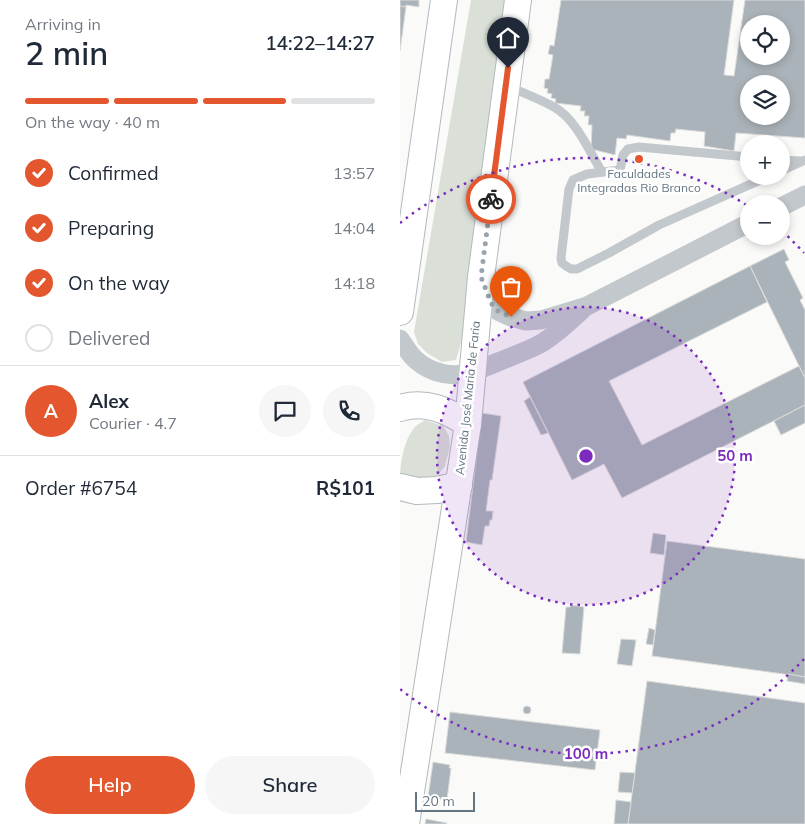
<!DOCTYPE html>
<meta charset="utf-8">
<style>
:root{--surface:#fff;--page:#f6f6f7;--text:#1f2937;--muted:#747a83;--line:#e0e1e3;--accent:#e4572e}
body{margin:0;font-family:Mulish,sans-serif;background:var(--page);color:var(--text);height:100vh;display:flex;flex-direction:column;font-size:19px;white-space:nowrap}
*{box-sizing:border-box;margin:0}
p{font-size:16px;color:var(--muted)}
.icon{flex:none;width:28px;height:28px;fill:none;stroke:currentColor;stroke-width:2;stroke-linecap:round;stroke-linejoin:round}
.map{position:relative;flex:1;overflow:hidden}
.panel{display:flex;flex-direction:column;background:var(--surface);width:400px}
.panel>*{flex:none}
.tools{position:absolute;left:340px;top:15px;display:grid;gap:10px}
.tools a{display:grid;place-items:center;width:50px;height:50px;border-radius:50%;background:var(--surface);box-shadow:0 2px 8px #0003;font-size:25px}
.scale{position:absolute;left:15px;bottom:12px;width:60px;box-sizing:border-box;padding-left:5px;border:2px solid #657683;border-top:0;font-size:14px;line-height:18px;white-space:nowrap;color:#657683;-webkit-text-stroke:4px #fff;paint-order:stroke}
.pin{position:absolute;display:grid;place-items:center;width:42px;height:42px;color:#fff;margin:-51px -21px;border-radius:50% 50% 50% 0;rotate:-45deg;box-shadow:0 0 5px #0007}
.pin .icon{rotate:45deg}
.courier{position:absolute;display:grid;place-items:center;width:50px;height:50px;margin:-25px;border:4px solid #e4572e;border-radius:50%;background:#fff;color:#222;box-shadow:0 1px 6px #0007}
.summary em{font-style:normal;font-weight:600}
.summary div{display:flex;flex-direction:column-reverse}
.summary{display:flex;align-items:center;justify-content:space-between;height:85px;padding:0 25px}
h1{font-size:32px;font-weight:600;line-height:38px}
.bar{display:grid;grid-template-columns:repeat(4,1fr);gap:8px 5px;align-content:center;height:60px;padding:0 25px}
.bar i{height:6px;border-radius:4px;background:var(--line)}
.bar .on{background:var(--accent)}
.bar p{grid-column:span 4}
.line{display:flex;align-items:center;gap:12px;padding:0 25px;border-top:1px solid var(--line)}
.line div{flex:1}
.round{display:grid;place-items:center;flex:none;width:52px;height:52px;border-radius:26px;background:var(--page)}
ol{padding:0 25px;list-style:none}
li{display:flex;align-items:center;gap:15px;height:55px}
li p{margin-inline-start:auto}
li .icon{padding:5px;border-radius:50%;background:var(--accent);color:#fff;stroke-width:4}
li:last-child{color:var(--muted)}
li i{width:28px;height:28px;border:2px solid var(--line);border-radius:50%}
.button{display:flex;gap:10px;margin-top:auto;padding:10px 25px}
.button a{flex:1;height:58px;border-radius:30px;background:var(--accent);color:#fff;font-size:20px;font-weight:600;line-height:58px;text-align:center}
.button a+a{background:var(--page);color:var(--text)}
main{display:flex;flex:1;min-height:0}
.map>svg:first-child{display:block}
.green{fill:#dadfd7}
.building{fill:#aab3b9;stroke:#dcdcda;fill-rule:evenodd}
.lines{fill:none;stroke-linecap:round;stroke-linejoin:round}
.secondary-casing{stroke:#b3babf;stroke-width:28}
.lane{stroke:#c3c8cc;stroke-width:9}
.street{stroke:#c3c8cc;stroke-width:19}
.secondary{stroke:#fff;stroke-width:26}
.done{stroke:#99a4ac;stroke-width:5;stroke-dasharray:0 9}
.route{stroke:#e4572e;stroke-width:6}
.ring{fill:none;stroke:#7b2cbf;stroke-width:2.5;stroke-dasharray:2.5 5}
.poi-dot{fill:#e4572e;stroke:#fff;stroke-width:2}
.labels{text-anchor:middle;stroke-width:5;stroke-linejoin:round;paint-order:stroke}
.poi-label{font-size:12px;fill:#657683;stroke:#fff}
.street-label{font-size:12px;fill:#657683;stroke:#fff}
.centre{fill:#7b2cbf;stroke:#fff;stroke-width:2.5}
.ring-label{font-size:15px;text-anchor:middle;font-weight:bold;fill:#7b2cbf;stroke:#fff;stroke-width:5;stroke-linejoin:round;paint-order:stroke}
</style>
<main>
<section class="panel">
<div class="summary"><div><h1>2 min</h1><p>Arriving in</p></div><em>14:22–14:27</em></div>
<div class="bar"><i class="on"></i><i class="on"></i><i class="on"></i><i></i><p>On the way · 40 m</p></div>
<ol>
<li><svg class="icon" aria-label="check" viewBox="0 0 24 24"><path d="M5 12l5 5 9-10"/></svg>Confirmed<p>13:57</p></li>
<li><svg class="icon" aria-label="check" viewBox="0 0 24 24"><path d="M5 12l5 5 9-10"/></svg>Preparing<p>14:04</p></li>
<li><svg class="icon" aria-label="check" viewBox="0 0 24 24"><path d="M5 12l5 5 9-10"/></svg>On the way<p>14:18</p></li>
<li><i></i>Delivered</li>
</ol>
<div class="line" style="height:90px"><b class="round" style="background:var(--accent);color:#fff">A</b><div><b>Alex</b><p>Courier · 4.7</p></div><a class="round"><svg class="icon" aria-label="chat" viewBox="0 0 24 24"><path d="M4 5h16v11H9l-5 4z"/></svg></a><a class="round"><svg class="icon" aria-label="phone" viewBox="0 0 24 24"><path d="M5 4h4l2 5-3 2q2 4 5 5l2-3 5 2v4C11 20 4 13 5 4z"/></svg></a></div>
<div class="line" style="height:65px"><div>Order #6754</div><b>R$101</b></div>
<div class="button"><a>Help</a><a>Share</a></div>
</section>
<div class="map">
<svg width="405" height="824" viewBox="0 0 405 824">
<rect width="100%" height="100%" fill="#fafaf8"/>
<g class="green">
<polygon points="71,0 110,0 63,336 56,360 42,362 27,353 18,344 14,332"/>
<path d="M25 420 43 426 49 436 50 446 45 466 35 479 0 482C0 465 3 441 15 427 18 424 22 422 25 420Z"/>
</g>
<g class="building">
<polygon points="0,0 19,0 19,7 6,5 6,7 0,6"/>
<path d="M161 0H334L324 75 334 76 345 0H405V138L336 133 334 151 304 146 305 132 276 129 275 133H271L270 141 227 135 226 139 217 138 215 155 191 149 192 125H188L189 116H184L185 111H180L181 106 155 103 156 99 151 98 152 94 147 93 148 89 144 88 145 79H149L153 55 148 54 150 45 154 46ZM349 24H381V56H349ZM349 84H381V116H349Z"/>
<polygon points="0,6 6,7 0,51"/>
<polygon points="384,249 389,260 385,262 403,298 400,300 405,310 405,378 350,266"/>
<polygon points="350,266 367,302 209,381 242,445 399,366 405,378 405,405 222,498 204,464 172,480 123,382"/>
<polygon points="130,397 148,433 141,435 124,401"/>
<polygon points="405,405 405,423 381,435 374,421"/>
<polygon points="82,413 101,416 92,480 90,480 86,511 93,511 92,520 90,520 89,526 85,526 82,545 66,542"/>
<polygon points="253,533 266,535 264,555 250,553"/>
<polygon points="267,541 405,559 405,677 252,656"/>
<polygon points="171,605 184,607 180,654 162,653 166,607 170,607"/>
<polygon points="249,628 255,630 253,645 246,644"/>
<polygon points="221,639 236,640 232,666 217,664"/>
<polygon points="388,674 405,677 405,684 387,681"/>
<polygon points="247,681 405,703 405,824 228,824"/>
<circle cx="127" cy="710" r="4"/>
<polygon points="50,712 200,730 195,770 45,753"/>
<polygon points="33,762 50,765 49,768 51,768 47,800 28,797"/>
<polygon points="220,772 235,773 232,793 218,792"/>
<polygon points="216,800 231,802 228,824 214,824"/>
<polygon points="26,819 47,823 46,824 25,824"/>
</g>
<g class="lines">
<defs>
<g id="secondary">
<polyline points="0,312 44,0"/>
<path d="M0 408C25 400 47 410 68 424"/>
<polyline points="0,487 17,491 37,490 59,485"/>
<polyline points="6,824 68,424 81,277 118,0"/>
</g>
</defs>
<use href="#secondary" class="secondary-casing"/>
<g class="lane">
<path d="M108 86C123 93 140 99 154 107 176 119 189 151 202 172"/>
<polyline points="349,157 239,147 228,149 223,155 220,170 187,174 173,180 169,189 161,258 162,263 166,266 171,269 177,269 209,253 259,225 369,176"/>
<polyline points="381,160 401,161"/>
<polyline points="381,171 405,160"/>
</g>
<g class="street">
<polyline points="381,207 405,195"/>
<polyline points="82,281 91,303 98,311 111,317 126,321 141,320 187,306 349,223"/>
<path d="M0 339C5 346 9 354 16 360 32 374 53 378 73 372 82 369 90 365 98 362 112 356 127 351 140 344 156 335 169 322 182 310"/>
</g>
<use href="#secondary" class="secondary"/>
</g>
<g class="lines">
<polyline class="done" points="91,199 81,277 91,303 98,311 111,317"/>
<polyline class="route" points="91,199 108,68"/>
</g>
<circle cx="186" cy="456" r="149" fill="#7b2cbf" fill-opacity=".12"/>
<g class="ring">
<circle cx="186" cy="456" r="149"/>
<path d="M404 659A298 298 0 0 1 0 689M0 223A298 298 0 0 1 348 206M382 231A298 298 0 0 1 404 253"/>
</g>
<circle class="poi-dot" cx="239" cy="159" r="5"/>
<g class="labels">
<g class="poi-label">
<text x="239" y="178">Faculdades<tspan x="239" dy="14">Integradas Rio Branco</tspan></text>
</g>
<g class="street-label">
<text transform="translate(68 398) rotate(-84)" y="4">Avenida José Maria de Faria</text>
</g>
</g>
<circle cx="186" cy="456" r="8" class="centre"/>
<g class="ring-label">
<text x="335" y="461">50 m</text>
<text x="186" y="759">100 m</text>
</g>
</svg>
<div class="tools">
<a><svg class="icon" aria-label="locate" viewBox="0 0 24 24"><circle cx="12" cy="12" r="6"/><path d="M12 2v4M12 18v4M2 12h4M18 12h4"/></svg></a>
<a><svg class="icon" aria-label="layers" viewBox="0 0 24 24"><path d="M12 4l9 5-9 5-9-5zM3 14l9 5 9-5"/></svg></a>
<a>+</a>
<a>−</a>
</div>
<div class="scale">20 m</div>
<div class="pin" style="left:111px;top:317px;background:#ea580c"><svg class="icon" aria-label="bag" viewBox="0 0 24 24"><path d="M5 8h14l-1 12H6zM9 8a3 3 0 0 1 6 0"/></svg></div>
<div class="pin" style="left:108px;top:68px;background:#1f2937"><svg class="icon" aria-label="home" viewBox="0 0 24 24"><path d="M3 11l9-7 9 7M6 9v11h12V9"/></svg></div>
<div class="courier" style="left:91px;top:199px"><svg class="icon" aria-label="bike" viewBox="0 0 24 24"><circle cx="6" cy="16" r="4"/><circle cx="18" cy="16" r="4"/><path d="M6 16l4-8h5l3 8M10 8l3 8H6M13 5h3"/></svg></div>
</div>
</main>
